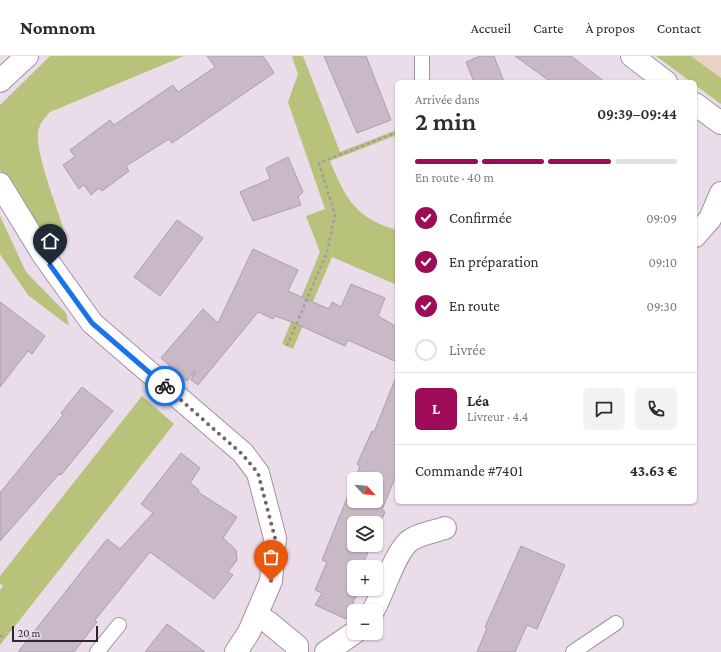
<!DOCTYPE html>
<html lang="fr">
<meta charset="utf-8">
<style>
:root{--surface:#fff;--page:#f2f2f3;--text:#2b2b33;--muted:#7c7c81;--line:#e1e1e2;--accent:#9e0b56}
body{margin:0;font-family:"Crimson Pro",serif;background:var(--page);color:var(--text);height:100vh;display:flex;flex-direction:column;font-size:15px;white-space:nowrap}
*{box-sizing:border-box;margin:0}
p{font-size:13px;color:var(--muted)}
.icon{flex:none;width:22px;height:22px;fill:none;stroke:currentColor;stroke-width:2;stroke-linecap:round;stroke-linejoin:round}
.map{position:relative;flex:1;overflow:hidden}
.panel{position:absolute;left:395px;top:24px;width:302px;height:424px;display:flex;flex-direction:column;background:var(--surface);border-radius:6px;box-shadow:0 1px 3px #0004}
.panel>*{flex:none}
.needle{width:26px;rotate:116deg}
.tools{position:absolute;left:347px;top:416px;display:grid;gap:8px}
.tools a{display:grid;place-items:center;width:36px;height:36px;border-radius:6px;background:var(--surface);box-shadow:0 1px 3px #0004;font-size:20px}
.scale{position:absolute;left:12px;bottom:10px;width:86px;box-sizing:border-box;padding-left:4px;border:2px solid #2e282d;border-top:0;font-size:11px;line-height:14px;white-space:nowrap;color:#2e282d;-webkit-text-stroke:3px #ebdce9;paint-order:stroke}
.pin{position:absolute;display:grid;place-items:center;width:34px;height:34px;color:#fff;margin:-41px -17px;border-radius:50% 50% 50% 0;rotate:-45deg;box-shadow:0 0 4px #0007}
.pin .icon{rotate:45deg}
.courier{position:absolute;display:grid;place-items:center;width:40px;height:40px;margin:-20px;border:3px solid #1a73e8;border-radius:50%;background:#fff;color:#222;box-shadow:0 1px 5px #0007}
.head em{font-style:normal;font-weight:600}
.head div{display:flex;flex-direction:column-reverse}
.head{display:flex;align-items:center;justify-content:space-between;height:68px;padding:0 20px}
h1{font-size:26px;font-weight:600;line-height:30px}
.bar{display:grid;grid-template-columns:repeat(4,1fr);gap:6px 4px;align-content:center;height:48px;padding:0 20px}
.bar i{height:5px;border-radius:3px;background:var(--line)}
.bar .active{background:var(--accent)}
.bar p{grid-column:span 4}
.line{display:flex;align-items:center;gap:10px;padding:0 20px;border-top:1px solid var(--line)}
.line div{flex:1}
.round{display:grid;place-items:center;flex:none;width:42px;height:42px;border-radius:6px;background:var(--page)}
ol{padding:0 20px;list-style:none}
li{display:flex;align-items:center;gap:12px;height:44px}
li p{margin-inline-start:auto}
li .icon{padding:4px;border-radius:50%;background:var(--accent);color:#fff;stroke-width:4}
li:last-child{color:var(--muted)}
li i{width:22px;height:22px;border:2px solid var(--line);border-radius:50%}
header{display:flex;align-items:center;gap:24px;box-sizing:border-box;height:56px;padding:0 20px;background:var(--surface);border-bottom:1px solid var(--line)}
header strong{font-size:19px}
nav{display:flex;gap:22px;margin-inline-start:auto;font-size:14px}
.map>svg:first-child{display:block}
.medical{fill:#e9d3c6}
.green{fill:#b8c27a}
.building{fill:#c9b9c6;stroke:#ad9eaa}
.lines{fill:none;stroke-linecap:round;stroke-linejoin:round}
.service-casing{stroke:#a193a0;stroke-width:16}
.minor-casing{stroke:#a193a0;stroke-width:24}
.path{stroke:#a599a3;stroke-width:2.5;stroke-dasharray:3 3;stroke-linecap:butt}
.service{stroke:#fff;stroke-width:14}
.minor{stroke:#fff;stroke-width:22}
.done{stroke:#70676f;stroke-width:4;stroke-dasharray:0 7.2}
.route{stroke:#1a73e8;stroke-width:5}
</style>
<header>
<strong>Nomnom</strong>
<nav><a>Accueil</a><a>Carte</a><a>À propos</a><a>Contact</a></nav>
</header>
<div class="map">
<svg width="721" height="596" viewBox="0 0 721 596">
<rect width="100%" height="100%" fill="#ebdce9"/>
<polygon class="medical" points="691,0 721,0 721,22"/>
<g class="green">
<path d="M50 0H184L50 56C44 62 40 67 38 76 35 96 57 152 64 174L47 181 38 180 0 114V49Z"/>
<path d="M292 0H303L340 96 397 74V79L330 105C346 143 355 162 397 174V229L332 201 293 293 282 288 320 196 306 160 325 153 288 46 298 18Z"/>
<polygon points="656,0 691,0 721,22 721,48 695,29 695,26 691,26"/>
<polygon points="0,160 26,216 66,257 69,270 28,239 0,198"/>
<polygon points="142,340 174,368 0,589 0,534 3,530 0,527 0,520"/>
</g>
<g class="building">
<polygon points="207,0 263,0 274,17 172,87 169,83 126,110 129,115 102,135 99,132 91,139 84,129 79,133 63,109 75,101 70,94 110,64 114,69 173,29 178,36 215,11"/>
<polygon points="324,0 366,0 391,64 357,77"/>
<polygon points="480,0 494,0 504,26 474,26 466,6"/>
<polygon points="515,0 571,0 605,26 551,26"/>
<polygon points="288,101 303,136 298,141 301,149 253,165 240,136 270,123 266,112"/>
<polygon points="177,164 203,182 160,240 134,221"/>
<polygon points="253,193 298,214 288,235 329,253 332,246 341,251 351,228 385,242 378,260 397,271 397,306 348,284 345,290 292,266 275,260 273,263 258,256 198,329 191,324 195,315 187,325 161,302 203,253 218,267"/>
<polygon points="0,246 45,280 32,298 28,295 0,331"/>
<polygon points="396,321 397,417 382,454 385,456 376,477 376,467 354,467 354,489 371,489 362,511 354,511 353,533 359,533 346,563 315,549 322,537 315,534 327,506 322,504 354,425 354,445 376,445 376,423 355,423 360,410 357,408 372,375 374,376"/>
<polygon points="82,331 113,355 61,419 59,418 0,485 0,437 63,359 61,357"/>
<polygon points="181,397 200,412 190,427 199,434 198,436 237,461 223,482 236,494 237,504 228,516 233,519 214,543 150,496 95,564 97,566 74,596 18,596 107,483 120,493 153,457 141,448"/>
<polygon points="521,490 565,509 537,573 527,569 515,596 477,596 487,572 485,571"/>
<polygon points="167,568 205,596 145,596"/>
</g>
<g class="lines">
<defs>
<g id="service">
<polyline points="422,0 422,26"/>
<polyline points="97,596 119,569"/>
<polyline points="573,596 616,567"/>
</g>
<g id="minor">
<polyline points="632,0 666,26"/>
<polyline points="0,25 27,0"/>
<polyline points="695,48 721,67"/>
<polyline points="0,128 42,197 92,267 243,397 258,417 275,482 271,525 249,576 236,596"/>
<polyline points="695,180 710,163 721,137"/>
<path d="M373 555C384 536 393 501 408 486 417 478 434 476 445 472"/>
<polyline points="257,559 268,566 297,590 297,596"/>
<polyline points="326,596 354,577"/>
</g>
</defs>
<use href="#service" class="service-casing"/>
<use href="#minor" class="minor-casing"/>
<g class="path">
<polyline points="287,290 327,196 335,159 319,107 397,76"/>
<polyline points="0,580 6,581"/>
</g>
<use href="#service" class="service"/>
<use href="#minor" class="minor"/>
</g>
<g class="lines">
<polyline class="done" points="165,330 242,398 258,417 275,482 271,525"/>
<polyline class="route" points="50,209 92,267 165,330"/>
</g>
</svg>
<div class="tools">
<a><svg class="needle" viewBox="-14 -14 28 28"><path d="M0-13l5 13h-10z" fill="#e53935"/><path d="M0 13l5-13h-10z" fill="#7c7c81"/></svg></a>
<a><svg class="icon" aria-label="layers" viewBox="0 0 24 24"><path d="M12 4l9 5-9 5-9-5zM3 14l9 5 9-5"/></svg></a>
<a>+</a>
<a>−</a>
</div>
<div class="scale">20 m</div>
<div class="pin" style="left:271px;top:525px;background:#ea580c"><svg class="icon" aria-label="bag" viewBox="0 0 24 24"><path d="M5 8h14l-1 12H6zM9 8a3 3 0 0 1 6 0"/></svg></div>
<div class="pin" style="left:50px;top:209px;background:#1f2937"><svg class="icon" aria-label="home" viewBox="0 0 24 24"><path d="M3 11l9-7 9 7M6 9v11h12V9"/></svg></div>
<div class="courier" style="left:165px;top:330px"><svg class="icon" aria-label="bike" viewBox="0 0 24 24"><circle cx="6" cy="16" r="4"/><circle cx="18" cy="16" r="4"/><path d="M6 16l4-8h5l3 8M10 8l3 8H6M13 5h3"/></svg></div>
<section class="panel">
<div class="head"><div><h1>2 min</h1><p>Arrivée dans</p></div><em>09:39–09:44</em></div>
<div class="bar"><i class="active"></i><i class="active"></i><i class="active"></i><i></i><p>En route · 40 m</p></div>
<ol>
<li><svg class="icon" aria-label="check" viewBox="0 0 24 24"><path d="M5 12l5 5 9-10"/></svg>Confirmée<p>09:09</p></li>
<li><svg class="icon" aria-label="check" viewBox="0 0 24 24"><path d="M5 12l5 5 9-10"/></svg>En préparation<p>09:10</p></li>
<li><svg class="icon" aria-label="check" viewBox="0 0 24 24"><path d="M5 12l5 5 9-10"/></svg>En route<p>09:30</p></li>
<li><i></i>Livrée</li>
</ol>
<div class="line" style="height:72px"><b class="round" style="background:var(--accent);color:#fff">L</b><div><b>Léa</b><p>Livreur · 4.4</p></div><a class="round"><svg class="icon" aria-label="chat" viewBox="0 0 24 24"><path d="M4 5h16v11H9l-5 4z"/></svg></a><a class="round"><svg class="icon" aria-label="phone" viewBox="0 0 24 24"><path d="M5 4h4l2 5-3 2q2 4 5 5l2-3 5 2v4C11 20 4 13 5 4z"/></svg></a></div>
<div class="line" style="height:52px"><div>Commande #7401</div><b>43.63 €</b></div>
</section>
</div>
